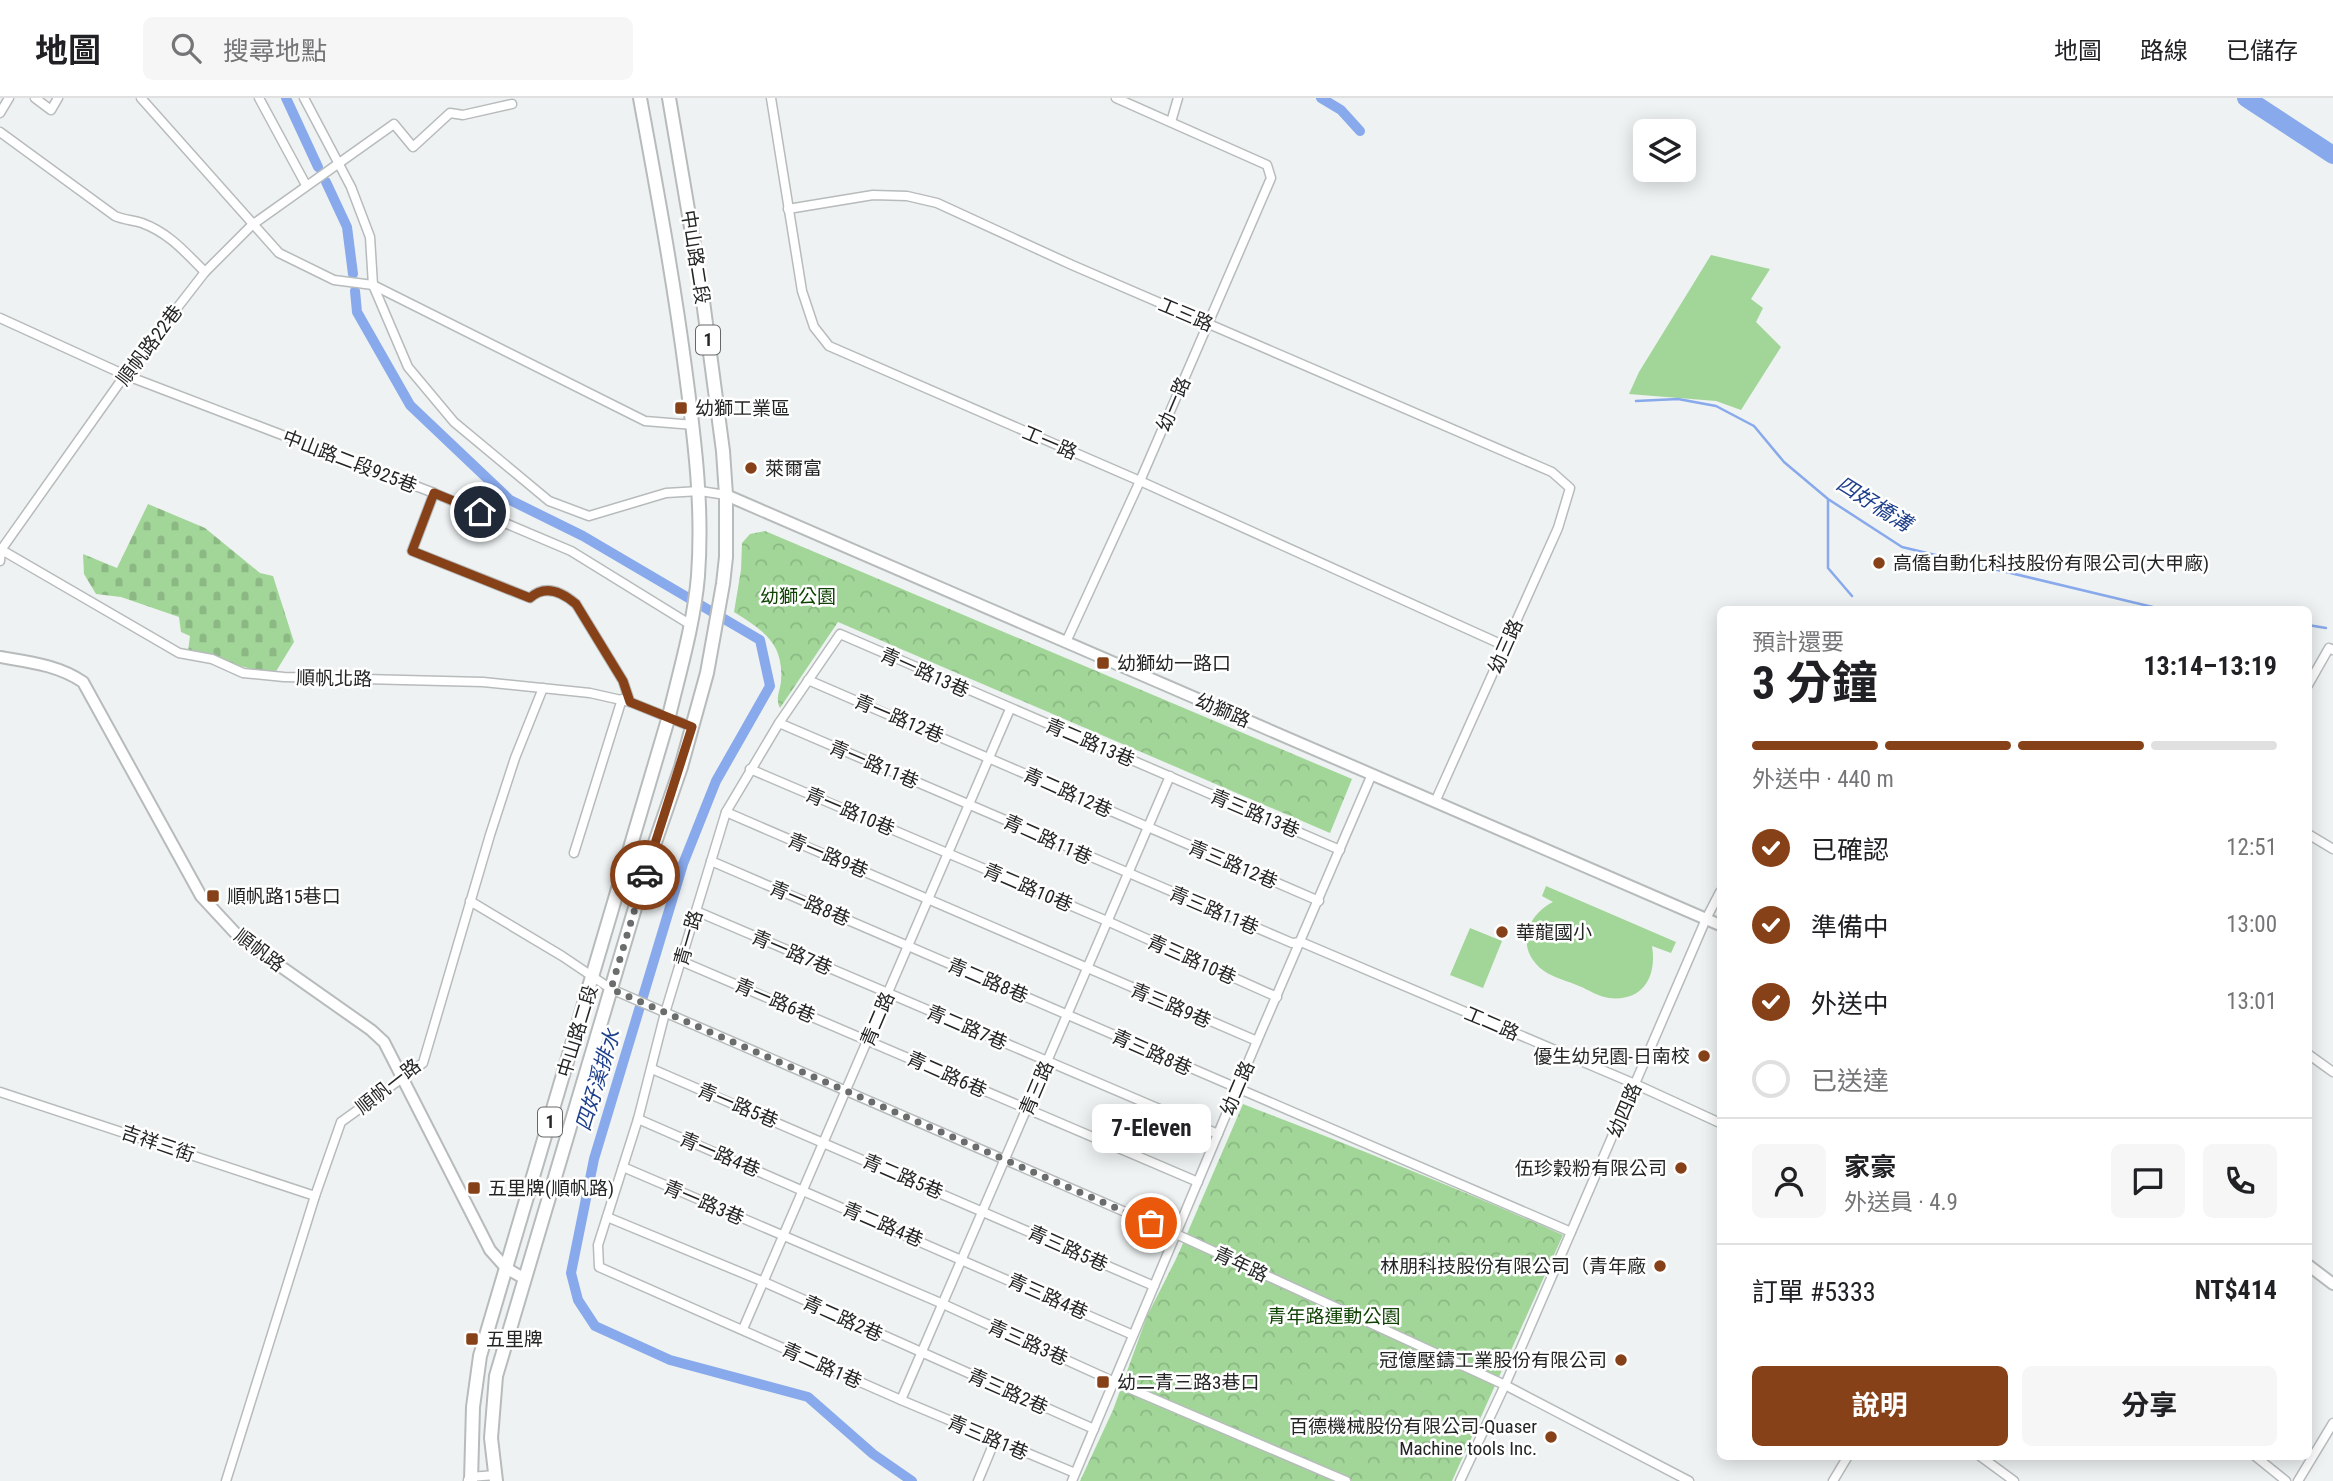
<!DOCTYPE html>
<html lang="zh-TW">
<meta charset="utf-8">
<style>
:root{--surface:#fff;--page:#f6f6f6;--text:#202124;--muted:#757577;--line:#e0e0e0;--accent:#864118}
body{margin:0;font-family:"Roboto Condensed","Noto Sans TC",sans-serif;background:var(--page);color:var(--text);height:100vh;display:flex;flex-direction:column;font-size:26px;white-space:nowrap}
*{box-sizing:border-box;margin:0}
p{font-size:23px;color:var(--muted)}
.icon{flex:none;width:38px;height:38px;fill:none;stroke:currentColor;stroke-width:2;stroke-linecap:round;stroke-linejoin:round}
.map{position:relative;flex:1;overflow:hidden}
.sheet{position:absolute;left:1717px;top:508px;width:595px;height:854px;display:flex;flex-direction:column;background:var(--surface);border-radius:10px;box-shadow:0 4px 18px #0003}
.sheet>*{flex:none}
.tools{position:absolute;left:1633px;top:21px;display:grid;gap:14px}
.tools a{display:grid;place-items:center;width:63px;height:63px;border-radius:10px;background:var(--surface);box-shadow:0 4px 18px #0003;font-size:35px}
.pin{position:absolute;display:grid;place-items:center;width:60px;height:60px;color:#fff;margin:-30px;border:4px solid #fff;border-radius:50%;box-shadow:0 2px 7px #0007}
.courier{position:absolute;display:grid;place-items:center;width:70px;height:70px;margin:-35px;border:5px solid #864118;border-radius:50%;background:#fff;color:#222;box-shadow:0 2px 9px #0007}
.bubble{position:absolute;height:49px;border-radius:10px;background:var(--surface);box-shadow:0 4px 18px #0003;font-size:23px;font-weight:700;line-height:49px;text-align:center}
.overview em{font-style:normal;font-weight:700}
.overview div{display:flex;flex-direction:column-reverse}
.overview{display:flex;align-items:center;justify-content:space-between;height:119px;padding:0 35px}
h1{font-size:46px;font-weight:700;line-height:52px}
.bar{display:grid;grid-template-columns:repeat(4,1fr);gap:10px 7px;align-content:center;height:84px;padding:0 35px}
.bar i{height:9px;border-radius:5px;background:var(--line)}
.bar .selected{background:var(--accent)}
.bar p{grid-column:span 4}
.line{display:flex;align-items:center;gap:18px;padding:0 35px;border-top:2px solid var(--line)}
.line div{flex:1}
.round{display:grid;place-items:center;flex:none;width:74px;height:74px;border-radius:10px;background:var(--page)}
ol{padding:0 35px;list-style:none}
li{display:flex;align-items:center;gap:21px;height:77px}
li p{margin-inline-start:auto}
li .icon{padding:7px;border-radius:50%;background:var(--accent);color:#fff;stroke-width:4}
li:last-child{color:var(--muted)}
li i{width:38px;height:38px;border:4px solid var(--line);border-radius:50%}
.button{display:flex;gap:14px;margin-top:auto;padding:14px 35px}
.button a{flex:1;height:80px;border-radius:10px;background:var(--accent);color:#fff;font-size:28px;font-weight:700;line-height:80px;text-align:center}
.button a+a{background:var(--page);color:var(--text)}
header{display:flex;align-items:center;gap:42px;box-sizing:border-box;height:98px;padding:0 35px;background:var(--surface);border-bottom:2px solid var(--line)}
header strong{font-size:33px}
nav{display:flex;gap:38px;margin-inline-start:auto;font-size:24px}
.search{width:490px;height:63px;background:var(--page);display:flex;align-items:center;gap:18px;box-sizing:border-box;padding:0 24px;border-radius:10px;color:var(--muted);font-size:26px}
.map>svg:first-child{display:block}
.grass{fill:#a2d698}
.cemetery{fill:url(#cemetery-stones)}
.park{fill:url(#park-crowns)}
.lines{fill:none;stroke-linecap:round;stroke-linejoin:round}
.stream{stroke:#88a9eb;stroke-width:2.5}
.canal{stroke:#88a9eb;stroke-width:10}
.river{stroke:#88a9eb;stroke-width:18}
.minor-casing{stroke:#b7bbbc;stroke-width:11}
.tertiary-casing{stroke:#b7bbbc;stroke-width:14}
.primary-casing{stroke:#b7bbbc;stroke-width:16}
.minor{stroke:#fff;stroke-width:8}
.tertiary{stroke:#fff;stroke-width:10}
.primary{stroke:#fff;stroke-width:12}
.done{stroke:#6b6d6d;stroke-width:7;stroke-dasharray:0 12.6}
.route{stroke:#864118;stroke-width:9}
.poi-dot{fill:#864118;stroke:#fff;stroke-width:2.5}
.labels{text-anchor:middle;stroke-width:5;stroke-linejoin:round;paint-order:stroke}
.shield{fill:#fff;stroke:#666767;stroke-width:2}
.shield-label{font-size:18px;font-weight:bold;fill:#242626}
.street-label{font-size:19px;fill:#242626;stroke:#fff}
.poi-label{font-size:19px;fill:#242626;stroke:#fff;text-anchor:start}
.park-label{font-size:19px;fill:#0f4303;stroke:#fff}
.water-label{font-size:21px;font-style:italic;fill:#1e3f8b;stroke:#fff}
</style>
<header>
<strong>地圖</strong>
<div class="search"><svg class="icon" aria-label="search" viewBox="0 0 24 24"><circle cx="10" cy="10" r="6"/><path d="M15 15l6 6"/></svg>搜尋地點</div>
<nav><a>地圖</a><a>路線</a><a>已儲存</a></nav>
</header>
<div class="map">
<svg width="2333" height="1383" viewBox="0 0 2333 1383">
<defs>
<pattern id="cemetery-stones" width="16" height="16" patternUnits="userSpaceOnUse" patternTransform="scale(1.75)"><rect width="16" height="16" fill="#a2d698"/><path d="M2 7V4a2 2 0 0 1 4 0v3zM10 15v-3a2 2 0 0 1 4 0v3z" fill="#8bb883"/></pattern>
<pattern id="park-crowns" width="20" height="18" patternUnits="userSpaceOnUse" patternTransform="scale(1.75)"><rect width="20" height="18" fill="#a2d698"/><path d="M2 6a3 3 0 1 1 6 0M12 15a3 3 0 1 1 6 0" fill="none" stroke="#8bb883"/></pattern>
</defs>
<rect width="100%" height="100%" fill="#eef2f2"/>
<g class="grass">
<polygon points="1711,157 1770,171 1751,201 1763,210 1756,224 1781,249 1741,312 1716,303 1629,296 1639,274"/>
<path d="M1546 788 1676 844 1671 855 1652 848C1657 877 1644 904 1609 900 1599 899 1589 892 1579 888 1568 883 1554 880 1544 873 1515 852 1525 818 1553 804L1542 798Z"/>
<polygon points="1470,830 1502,843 1483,890 1450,877"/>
</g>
<path class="cemetery" d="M148 406 205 430 260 475 273 478 294 544 275 575C244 571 217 561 188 553L190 538 181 534 179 519 121 499 96 496 84 476 83 456 117 470Z"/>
<g class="park">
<path d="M765 433 1352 681 1330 735 838 524 780 610C775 600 780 594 781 583 784 544 762 532 734 514L741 472 742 445 750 436Z"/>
<path d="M1243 1006C1351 1048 1458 1090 1563 1137L1452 1383H1080L1113 1312 1147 1218 1177 1159Z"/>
</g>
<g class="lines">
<g class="stream">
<polyline points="1636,303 1678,301 1716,308 1754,328 1784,364 1828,401 1902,449 2161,511"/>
<polyline points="1828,402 1828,470 1852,498"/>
<polyline points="2308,527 2326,530"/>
</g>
<g class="canal">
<polyline points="286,0 318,69"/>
<polyline points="1321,0 1341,12 1360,33"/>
<polyline points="326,84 347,129 353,176"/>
<polyline points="355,193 357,214 410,307 510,402 583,438 760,542 770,588 716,683 683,766 594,1061 571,1175 578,1202 595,1228 670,1262 808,1299 873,1356 912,1383"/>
</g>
<polyline class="river" points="2246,0 2333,57"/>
<defs>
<g id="minor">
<polyline points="35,0 51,12 58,0"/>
<polyline points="141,0 279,155 334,182 373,187 645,323 694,327"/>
<polyline points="259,0 306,87"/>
<polyline points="304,0 351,89 370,139 373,187 408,269 454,324 549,403 589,418 666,395 700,393 726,397"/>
<polyline points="771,0 802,193 814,229 829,248 1140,383 1505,548"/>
<polyline points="0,15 9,0"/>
<polyline points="1171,24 1178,0"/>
<path d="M0 34 115 118C124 122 133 122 142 125 169 135 185 154 205 174"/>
<polyline points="788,111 873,97 907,98 937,105 1072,167 1552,374 1570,390 1558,430 1435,704"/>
<polyline points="0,220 125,277 434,395 571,453 691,527"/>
<path d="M434 395 412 453 530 500C545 486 562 494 576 506L623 583 630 604"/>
<polyline points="0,451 179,555 212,561 243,575 284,579 483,584 590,595 630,604 692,629"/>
<polyline points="0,463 1,452 125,277 205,174 252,127 394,26 413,49 450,15 463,17 512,6"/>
<polyline points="1066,544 1140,383 1271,80 1267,67 1116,0"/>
<polyline points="808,582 1319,803"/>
<polyline points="2308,587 2329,550 2333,552"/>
<polyline points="779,625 1292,845 1301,844 1635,986 1720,1025"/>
<polyline points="750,671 1107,823 1277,899"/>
<path d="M726 714C903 789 1079 868 1257 943"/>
<polyline points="2308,736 2333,751"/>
<polyline points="574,755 622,601"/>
<polyline points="711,763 1571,1134"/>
<polyline points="470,803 562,858 611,891 1176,1136 1505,1287 1689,1383"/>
<polyline points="696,813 1218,1036"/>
<polyline points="681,863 1198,1084"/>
<polyline points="2308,956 2333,974"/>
<polyline points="652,971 1154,1188"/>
<polyline points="0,994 315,1098"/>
<polyline points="638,1021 1133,1237"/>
<polyline points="623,1069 943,1206 1119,1286 1346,1383"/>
<polyline points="607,1119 764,1184 1094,1331"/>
<polyline points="743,1231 1010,611"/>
<polyline points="901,1302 1170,678"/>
<polyline points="1980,1358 2014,1383"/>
<polyline points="2255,1358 2286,1383"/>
<polyline points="1075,1375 901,1302 599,1169 598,1147 638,1021 665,915 726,714 779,625 840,536 1340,752"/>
<polyline points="468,1382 470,1379 495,1377"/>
<polyline points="226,1383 315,1098 341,1024 423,965 490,737 515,660 543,590"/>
<polyline points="978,1383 995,1342"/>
<polyline points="1072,1383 1257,943 1372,676"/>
<polyline points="1460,1383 1505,1287 1706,821 1720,794"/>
<polyline points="1833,1383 1848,1358"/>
<polyline points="2298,1383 2333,1325"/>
</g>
<g id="tertiary">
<polyline points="726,397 1720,827"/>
<path d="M0 559C29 564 58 567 83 584L201 798 239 839 371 932 384 944 490 1152 506 1170 525 1181"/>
<polyline points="2308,1167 2333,1186"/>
</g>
<g id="primary">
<path d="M471 1383 473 1309 480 1258 669 618C680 572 694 525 698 478 703 409 695 345 686 277 674 184 657 92 640 0"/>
<polyline points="496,1383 491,1340 496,1278 651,756 681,669 707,575 723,486 726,459 726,397 723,353 701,188 669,0"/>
</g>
</defs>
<use href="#minor" class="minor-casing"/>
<use href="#tertiary" class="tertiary-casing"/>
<use href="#primary" class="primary-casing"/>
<use href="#minor" class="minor"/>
<use href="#tertiary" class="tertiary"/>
<use href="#primary" class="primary"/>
</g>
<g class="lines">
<polyline class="done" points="645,777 611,891 1151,1125"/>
<path class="route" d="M480 414 434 395 412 453 530 500C545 486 562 494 576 506L623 583 630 604 692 629 645 777"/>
</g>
<g class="poi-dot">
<rect x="674" y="303" width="14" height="14" rx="3.5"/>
<circle cx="751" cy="370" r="7"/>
<circle cx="1879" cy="465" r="7"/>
<rect x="1096" y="558" width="14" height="14" rx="3.5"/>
<rect x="206" y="791" width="14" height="14" rx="3.5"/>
<circle cx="1502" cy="834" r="7"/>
<circle cx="1704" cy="958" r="7"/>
<circle cx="1681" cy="1070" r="7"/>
<rect x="467" y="1083" width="14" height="14" rx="3.5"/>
<circle cx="1660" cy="1168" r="7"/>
<rect x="465" y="1234" width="14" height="14" rx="3.5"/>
<circle cx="1621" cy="1262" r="7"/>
<rect x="1096" y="1277" width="14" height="14" rx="3.5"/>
<circle cx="1551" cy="1339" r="7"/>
</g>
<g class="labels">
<g class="shield">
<rect x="696" y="227.5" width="24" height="29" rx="5"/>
<rect x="538" y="1009.5" width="24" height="29" rx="5"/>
</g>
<g class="shield-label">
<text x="708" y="248">1</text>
<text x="550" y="1030">1</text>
</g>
<g class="street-label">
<text transform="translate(696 159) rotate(81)" y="7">中山路二段</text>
<text transform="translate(1186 216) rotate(23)" y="7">工三路</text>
<text transform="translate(149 247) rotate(-53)" y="7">順帆路22巷</text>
<text transform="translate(1173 306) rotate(-67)" y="7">幼一路</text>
<text transform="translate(1050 344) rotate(23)" y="7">工一路</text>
<text transform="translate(350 363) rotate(21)" y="7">中山路二段925巷</text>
<text transform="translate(1505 548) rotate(-66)" y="7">幼三路</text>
<text transform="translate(925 574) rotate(24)" y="7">青一路13巷</text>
<text transform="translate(334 580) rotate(1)" y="7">順帆北路</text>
<text transform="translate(1223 612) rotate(23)" y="7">幼獅路</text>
<text transform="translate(899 620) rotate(23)" y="7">青一路12巷</text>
<text transform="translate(1090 644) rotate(23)" y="7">青二路13巷</text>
<text transform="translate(874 666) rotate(23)" y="7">青一路11巷</text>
<text transform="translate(1068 694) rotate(24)" y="7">青二路12巷</text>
<text transform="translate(850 713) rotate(23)" y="7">青一路10巷</text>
<text transform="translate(1255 715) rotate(23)" y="7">青三路13巷</text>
<text transform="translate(1048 741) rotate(24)" y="7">青二路11巷</text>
<text transform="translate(828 757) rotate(23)" y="7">青一路9巷</text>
<text transform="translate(1233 766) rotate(23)" y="7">青三路12巷</text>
<text transform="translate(1028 789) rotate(23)" y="7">青二路10巷</text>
<text transform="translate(810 805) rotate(23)" y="7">青一路8巷</text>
<text transform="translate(1214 812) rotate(23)" y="7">青三路11巷</text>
<text transform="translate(688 840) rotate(-74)" y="7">青一路</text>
<text transform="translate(260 852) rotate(37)" y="7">順帆路</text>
<text transform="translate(792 854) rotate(23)" y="7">青一路7巷</text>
<text transform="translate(1192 861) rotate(24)" y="7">青三路10巷</text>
<text transform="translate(988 882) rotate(23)" y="7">青二路8巷</text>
<text transform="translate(775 902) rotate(23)" y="7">青一路6巷</text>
<text transform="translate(1171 907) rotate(23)" y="7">青三路9巷</text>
<text transform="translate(877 921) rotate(-67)" y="7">青二路</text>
<text transform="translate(1492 925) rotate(23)" y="7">工二路</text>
<text transform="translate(967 929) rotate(23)" y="7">青二路7巷</text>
<text transform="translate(577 933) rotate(-73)" y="7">中山路二段</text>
<text transform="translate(1152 954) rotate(24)" y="7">青三路8巷</text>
<text transform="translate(947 976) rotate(24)" y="7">青二路6巷</text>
<text transform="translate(388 988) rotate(-38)" y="7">順帆一路</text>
<text transform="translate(1036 990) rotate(-67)" y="7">青三路</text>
<text transform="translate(1237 990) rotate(-67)" y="7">幼二路</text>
<text transform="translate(738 1007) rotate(23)" y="7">青一路5巷</text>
<text transform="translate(1624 1012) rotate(-67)" y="7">幼四路</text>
<text transform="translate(158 1045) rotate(19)" y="7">吉祥三街</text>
<text transform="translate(720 1056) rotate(23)" y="7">青一路4巷</text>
<text transform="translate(903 1078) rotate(23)" y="7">青二路5巷</text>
<text transform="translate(704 1104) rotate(23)" y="7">青一路3巷</text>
<text transform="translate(883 1126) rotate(23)" y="7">青二路4巷</text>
<text transform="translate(1068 1150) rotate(24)" y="7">青三路5巷</text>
<text transform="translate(1241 1166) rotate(25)" y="7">青年路</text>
<text transform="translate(1048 1198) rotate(24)" y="7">青三路4巷</text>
<text transform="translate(843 1220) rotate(24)" y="7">青二路2巷</text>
<text transform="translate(1028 1244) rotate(24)" y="7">青三路3巷</text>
<text transform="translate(822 1267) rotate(24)" y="7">青二路1巷</text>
<text transform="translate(1008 1293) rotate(24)" y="7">青三路2巷</text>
<text transform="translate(988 1339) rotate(23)" y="7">青三路1巷</text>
</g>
<g class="poi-label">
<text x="695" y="317">幼獅工業區</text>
<text x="765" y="377">萊爾富</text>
<text x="1893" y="472">高僑自動化科技股份有限公司(大甲廠)</text>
<text x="1117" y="572">幼獅幼一路口</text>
<text x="227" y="805">順帆路15巷口</text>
<text x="1516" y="841">華龍國小</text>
<text x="1690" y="965" text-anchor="end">優生幼兒園-日南校</text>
<text x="1667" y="1077" text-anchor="end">伍珍穀粉有限公司</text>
<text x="488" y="1097">五里牌(順帆路)</text>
<text x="1646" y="1175" text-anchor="end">林朋科技股份有限公司（青年廠</text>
<text x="486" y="1248">五里牌</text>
<text x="1607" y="1269" text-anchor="end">冠億壓鑄工業股份有限公司</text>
<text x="1117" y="1291">幼二青三路3巷口</text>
<text x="1537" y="1335" text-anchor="end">百德機械股份有限公司-Quaser<tspan x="1537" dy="22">Machine tools Inc.</tspan></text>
</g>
<g class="park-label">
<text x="798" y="505">幼獅公園</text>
<text x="1334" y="1225">青年路運動公園</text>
</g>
<g class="water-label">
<text transform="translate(1874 406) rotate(32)" y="7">四好橋溝</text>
<text transform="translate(598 982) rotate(-73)" y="7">四好溪排水</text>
</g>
</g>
</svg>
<div class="tools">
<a><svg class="icon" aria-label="layers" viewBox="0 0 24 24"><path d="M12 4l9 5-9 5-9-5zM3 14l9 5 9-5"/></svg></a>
</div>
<div class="pin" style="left:1151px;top:1125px;background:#ea580c"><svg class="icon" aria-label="bag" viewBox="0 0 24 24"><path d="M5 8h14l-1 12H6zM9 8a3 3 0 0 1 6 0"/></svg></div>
<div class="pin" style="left:480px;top:414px;background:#1f2937"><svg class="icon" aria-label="home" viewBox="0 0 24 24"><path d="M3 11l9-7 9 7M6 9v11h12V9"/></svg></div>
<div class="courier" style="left:645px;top:777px"><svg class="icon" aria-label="car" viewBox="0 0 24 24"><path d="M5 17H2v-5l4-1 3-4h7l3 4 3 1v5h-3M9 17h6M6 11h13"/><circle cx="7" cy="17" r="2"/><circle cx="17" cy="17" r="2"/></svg></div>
<div class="bubble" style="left:1092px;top:1006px;width:119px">7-Eleven</div>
<section class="sheet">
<div class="overview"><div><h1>3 分鐘</h1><p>預計還要</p></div><em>13:14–13:19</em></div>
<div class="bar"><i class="selected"></i><i class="selected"></i><i class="selected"></i><i></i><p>外送中 · 440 m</p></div>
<ol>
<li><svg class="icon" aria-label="check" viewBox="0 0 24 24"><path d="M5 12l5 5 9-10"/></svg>已確認<p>12:51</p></li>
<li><svg class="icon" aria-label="check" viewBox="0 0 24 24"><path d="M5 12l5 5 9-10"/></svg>準備中<p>13:00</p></li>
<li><svg class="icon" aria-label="check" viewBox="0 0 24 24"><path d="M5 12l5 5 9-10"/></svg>外送中<p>13:01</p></li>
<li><i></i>已送達</li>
</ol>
<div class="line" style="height:126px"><a class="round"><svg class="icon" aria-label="person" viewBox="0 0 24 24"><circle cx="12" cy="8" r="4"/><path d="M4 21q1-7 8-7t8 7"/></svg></a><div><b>家豪</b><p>外送員 · 4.9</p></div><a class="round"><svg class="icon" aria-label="chat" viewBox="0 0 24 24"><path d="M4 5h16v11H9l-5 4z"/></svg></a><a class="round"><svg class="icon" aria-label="phone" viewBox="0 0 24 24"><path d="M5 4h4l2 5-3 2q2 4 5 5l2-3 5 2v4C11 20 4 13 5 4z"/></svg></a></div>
<div class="line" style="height:91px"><div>訂單 #5333</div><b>NT$414</b></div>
<div class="button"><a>說明</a><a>分享</a></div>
</section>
</div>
